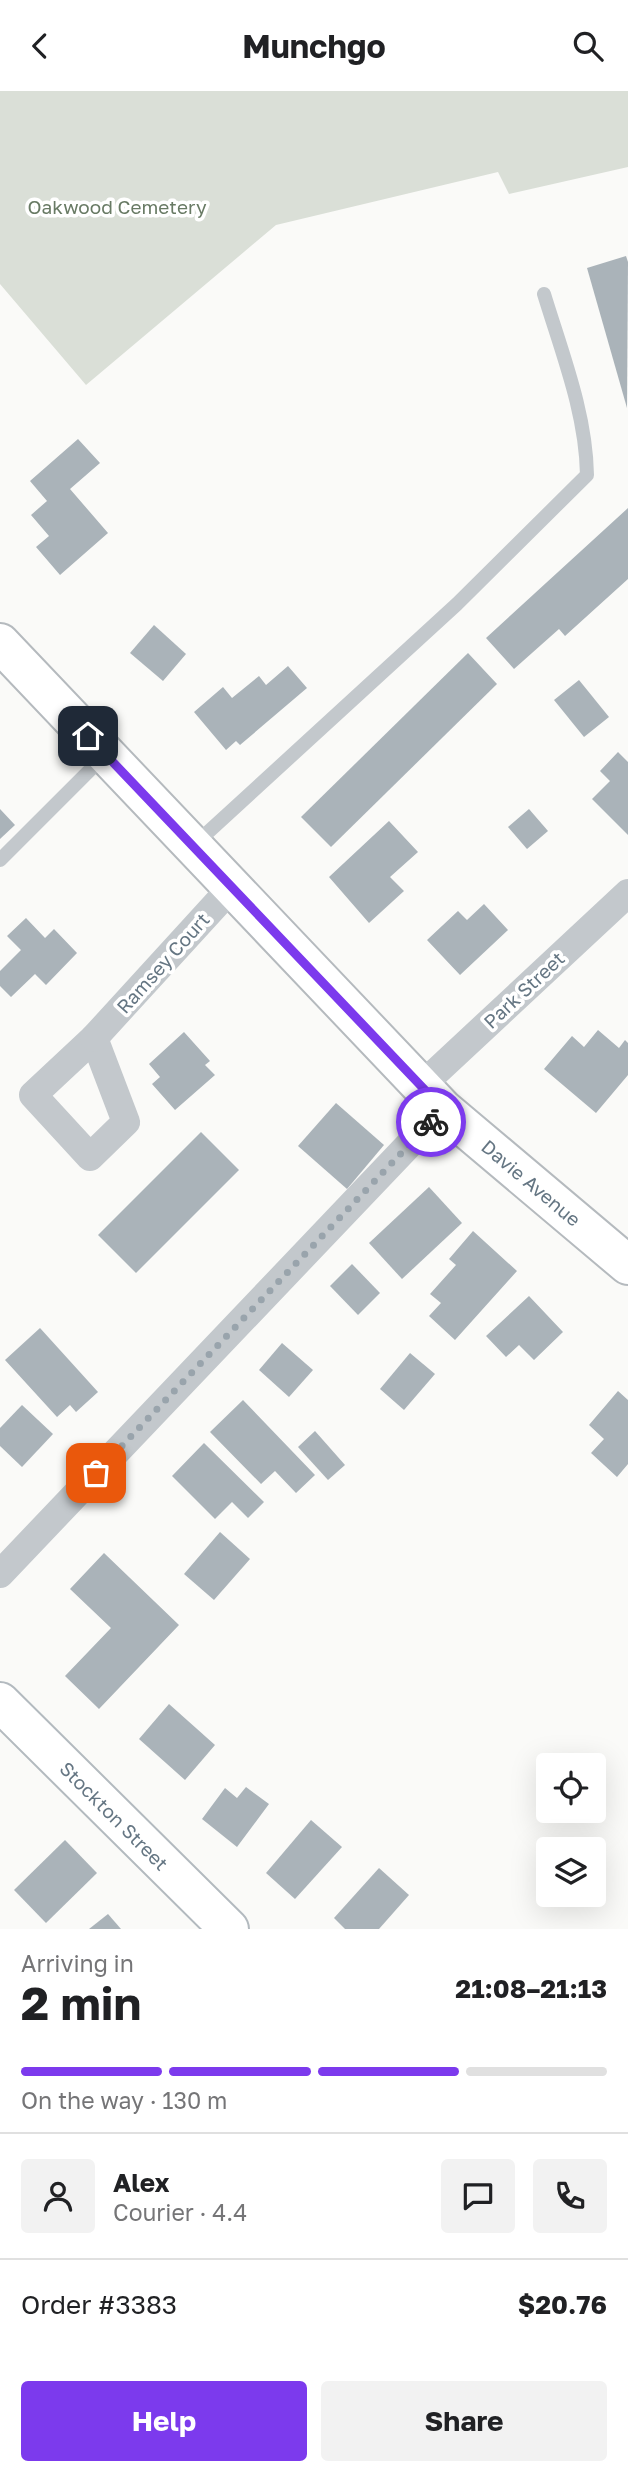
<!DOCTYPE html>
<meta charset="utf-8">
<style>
:root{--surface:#fff;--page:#f2f2f2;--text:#202124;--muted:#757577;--line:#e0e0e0;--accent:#7c3aed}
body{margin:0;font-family:"Golos Text",sans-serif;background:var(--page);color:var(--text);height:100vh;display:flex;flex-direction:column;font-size:26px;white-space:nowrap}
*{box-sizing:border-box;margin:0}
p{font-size:23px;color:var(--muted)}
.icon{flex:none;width:38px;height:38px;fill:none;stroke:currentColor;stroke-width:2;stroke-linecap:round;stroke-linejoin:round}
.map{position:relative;height:1838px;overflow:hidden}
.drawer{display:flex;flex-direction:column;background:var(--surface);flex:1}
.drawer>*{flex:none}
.controls{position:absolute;left:536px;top:1662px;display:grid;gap:14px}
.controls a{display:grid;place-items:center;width:70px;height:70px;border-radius:7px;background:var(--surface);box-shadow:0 7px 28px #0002;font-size:35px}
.pin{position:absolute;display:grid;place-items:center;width:60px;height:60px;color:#fff;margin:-30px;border-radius:14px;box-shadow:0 4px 10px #0006}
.courier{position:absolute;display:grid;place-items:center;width:70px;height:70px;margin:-35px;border:5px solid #7c3aed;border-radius:50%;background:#fff;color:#222;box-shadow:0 2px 9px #0007}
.overview em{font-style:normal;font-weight:700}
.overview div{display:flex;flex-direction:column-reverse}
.overview{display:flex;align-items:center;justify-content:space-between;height:119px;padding:0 21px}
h1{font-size:46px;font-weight:700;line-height:52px}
.bar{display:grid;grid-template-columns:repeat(4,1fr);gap:10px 7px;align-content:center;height:84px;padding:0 21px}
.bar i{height:9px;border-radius:5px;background:var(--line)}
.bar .current{background:var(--accent)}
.bar p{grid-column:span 4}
.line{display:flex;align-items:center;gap:18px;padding:0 21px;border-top:2px solid var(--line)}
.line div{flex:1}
.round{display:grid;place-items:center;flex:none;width:74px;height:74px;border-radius:7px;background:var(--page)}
.cta{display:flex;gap:14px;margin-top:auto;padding:14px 21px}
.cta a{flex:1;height:80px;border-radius:7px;background:var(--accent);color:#fff;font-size:28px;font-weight:700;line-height:80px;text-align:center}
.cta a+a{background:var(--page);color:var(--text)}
header{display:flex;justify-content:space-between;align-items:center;height:91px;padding:0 21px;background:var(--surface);font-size:32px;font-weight:700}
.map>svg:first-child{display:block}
.green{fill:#dadfd7}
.building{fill:#aab3b9}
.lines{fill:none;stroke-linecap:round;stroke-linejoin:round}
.secondary-casing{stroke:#b3babf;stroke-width:42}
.primary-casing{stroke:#b5babe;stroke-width:42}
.lane{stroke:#c3c8cc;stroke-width:14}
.street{stroke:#c3c8cc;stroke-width:28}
.secondary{stroke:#fff;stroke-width:38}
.primary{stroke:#fff;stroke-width:38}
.done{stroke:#99a4ac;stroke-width:7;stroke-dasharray:0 12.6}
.route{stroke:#7c3aed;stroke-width:9}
.labels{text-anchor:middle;stroke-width:7;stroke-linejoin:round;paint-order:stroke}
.park-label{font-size:19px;fill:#687a64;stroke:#fff}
.street-label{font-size:19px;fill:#657683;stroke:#fff}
</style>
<header><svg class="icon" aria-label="back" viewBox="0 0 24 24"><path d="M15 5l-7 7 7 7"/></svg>Munchgo<svg class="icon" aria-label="search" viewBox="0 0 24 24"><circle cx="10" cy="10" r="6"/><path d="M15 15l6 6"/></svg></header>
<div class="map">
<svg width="628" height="1838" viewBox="0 0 628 1838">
<rect width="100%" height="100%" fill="#fafaf8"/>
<polygon class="green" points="0,0 628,0 628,76 509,103 498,81 276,134 86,294 0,193"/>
<g class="building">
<polygon points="626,165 628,171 627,317 587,177"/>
<polygon points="78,348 100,372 70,398 108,442 60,484 36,456 49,445 31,424 47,410 30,390"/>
<polygon points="628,417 628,488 565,545 559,538 514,578 486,547"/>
<polygon points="154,534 186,563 163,590 130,562"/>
<polygon points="468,562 497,593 331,756 301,726"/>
<polygon points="288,575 307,597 240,654 236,650 226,659 194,621 223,596 232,607 259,585 266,594"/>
<polygon points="579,589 609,626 584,646 554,609"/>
<polygon points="618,661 628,671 628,744 592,708 610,690 600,680"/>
<polygon points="0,718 15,734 0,748"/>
<polygon points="529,718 548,740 527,758 508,736"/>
<polygon points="389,730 418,761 390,786 404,800 369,832 329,786"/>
<polygon points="484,813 508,839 460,884 427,849 458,820 467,829"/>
<polygon points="26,827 45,847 54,838 77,862 46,894 35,883 11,906 0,895 0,880 21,859 7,845"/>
<polygon points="598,939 619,957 625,949 628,952 628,984 596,1022 544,978 572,945 584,956"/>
<polygon points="184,941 210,970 205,974 215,984 175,1019 152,993 160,986 149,973"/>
<polygon points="336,1012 384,1054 347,1098 298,1055"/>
<polygon points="201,1041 239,1079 136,1182 98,1144"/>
<polygon points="429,1096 462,1132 402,1188 369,1152"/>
<polygon points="473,1140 517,1180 455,1249 429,1225 441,1212 430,1203 456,1174 449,1168"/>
<polygon points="352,1173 380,1202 358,1224 330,1195"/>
<polygon points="529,1205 563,1241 534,1269 519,1254 506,1266 486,1245"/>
<polygon points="40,1237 98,1301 76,1321 70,1314 57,1326 5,1269"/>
<polygon points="282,1252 313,1279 289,1306 259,1279"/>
<polygon points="410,1262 435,1283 404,1319 380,1298"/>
<polygon points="618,1300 628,1309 628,1373 617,1386 591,1362 604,1348 589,1334"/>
<polygon points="243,1309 315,1384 296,1402 275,1380 261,1393 210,1341"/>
<polygon points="22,1314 53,1343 22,1376 0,1355 0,1337"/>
<polygon points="315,1340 345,1374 328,1389 298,1356"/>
<polygon points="204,1352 264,1411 248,1427 232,1411 215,1428 172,1385"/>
<polygon points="220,1441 250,1468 214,1509 184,1483"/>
<polygon points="104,1462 179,1534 99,1618 65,1585 111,1537 70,1498"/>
<polygon points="169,1613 215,1654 185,1689 139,1648"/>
<polygon points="246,1696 269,1713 237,1756 202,1728 225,1697 237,1707"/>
<polygon points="311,1729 342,1756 295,1808 266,1782"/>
<polygon points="65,1749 97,1782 46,1832 14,1799"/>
<polygon points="379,1777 409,1804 379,1838 345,1838 334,1827"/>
<polygon points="108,1823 121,1838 89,1838"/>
</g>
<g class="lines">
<defs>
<polyline id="secondary" points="0,1611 229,1838"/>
<polyline id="primary" points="0,552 443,1018 628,1174"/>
</defs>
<use href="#secondary" class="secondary-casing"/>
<use href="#primary" class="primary-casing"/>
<g class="lane">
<path d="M194 754 457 513 587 384C586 322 562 262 544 203"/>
<polyline points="0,769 105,664"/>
</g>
<g class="street">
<polygon points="94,947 126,1031 90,1066 33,1004"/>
<polyline points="94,947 232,796"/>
<polyline points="421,995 628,802"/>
<polyline points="0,1483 443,1018"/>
</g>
<use href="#secondary" class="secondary"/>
<use href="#primary" class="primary"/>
</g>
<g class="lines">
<polyline class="done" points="96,1382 431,1031"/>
<polyline class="route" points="88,645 443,1018 431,1031"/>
</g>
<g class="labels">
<g class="park-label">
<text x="117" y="123">Oakwood Cemetery</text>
</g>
<g class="street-label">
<text transform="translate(163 872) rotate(-48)" y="7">Ramsey Court</text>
<text transform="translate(524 899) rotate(-43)" y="7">Park Street</text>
<text transform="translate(531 1092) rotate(40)" y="7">Davie Avenue</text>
<text transform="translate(114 1725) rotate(45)" y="7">Stockton Street</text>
</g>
</g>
</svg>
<div class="controls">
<a><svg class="icon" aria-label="locate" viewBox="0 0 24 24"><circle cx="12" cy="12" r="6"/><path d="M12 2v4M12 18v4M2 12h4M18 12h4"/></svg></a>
<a><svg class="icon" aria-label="layers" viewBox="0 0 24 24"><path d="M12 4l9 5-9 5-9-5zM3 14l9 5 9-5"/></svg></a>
</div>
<div class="pin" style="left:96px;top:1382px;background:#ea580c"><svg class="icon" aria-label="bag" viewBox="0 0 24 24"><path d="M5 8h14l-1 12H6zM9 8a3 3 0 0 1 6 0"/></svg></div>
<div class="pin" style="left:88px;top:645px;background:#1f2937"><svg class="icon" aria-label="home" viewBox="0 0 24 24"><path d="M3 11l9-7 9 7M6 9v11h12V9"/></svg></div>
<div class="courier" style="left:431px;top:1031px"><svg class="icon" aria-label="bike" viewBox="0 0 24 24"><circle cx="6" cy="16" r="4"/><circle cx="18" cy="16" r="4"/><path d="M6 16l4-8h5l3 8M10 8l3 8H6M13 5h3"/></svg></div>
</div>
<section class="drawer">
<div class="overview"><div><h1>2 min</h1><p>Arriving in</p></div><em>21:08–21:13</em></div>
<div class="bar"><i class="current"></i><i class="current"></i><i class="current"></i><i></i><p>On the way · 130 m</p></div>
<div class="line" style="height:126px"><a class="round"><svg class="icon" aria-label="person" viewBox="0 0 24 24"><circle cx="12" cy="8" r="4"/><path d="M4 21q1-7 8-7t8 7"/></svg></a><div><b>Alex</b><p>Courier · 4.4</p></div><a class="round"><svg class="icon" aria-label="chat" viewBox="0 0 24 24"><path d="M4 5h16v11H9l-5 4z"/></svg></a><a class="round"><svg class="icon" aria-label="phone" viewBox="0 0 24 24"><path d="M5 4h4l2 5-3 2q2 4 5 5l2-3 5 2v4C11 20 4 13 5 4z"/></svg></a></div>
<div class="line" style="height:91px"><div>Order #3383</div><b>$20.76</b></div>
<div class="cta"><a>Help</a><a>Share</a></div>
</section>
